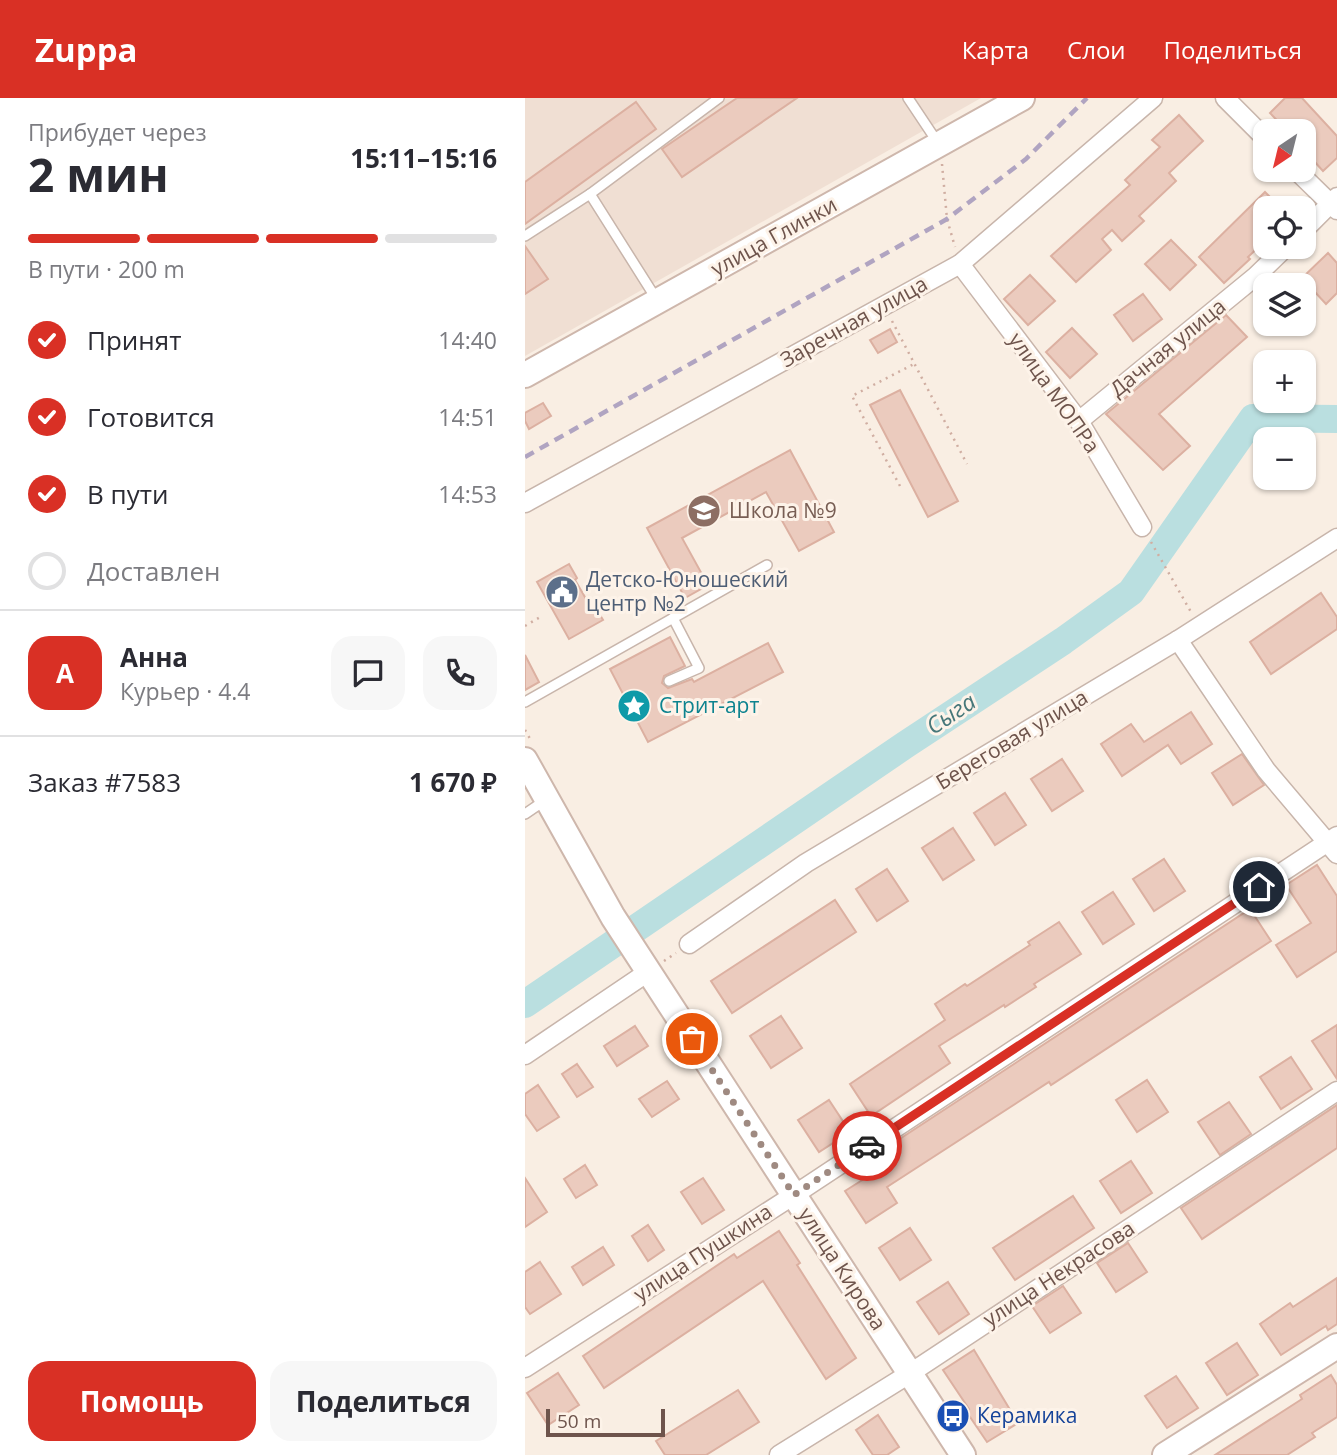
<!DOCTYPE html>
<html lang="ru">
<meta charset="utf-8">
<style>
:root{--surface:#fff;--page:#f7f7f7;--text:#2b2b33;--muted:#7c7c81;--line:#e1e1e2;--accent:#d93025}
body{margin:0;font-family:"Open Sans",sans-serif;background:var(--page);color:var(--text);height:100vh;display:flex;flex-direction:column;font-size:26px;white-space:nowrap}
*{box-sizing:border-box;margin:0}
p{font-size:23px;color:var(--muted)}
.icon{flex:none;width:38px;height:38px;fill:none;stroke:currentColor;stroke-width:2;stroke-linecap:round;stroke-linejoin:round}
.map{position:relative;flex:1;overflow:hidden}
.side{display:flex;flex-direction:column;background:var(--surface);width:525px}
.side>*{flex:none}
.needle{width:46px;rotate:215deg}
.tools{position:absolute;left:728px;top:21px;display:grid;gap:14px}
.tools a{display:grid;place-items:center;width:63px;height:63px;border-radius:14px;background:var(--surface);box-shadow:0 2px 5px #0004;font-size:35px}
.scale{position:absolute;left:21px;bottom:18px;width:119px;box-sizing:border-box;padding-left:7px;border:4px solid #6e544c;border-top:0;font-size:19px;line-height:24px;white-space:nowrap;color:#6e544c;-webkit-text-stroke:5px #fdf3e9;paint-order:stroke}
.pin{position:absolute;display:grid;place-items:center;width:60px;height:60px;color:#fff;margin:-30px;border:4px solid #fff;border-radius:50%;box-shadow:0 2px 7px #0007}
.courier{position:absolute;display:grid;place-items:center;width:70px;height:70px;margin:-35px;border:5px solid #d93025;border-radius:50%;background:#fff;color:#222;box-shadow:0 2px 9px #0007}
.overview em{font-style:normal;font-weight:700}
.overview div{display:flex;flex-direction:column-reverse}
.overview{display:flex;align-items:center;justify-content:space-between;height:119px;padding:0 28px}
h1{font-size:46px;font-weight:700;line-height:52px}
.bar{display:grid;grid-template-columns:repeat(4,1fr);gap:10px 7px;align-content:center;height:84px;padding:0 28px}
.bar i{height:9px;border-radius:5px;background:var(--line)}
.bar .active{background:var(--accent)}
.bar p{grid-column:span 4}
.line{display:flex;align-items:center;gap:18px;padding:0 28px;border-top:2px solid var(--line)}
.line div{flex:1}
.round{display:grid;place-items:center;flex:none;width:74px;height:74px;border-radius:21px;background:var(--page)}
ol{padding:0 28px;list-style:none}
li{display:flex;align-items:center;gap:21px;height:77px}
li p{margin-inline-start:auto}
li .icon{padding:7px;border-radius:50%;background:var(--accent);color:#fff;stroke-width:4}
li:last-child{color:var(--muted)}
li i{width:38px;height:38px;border:4px solid var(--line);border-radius:50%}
.primary-button{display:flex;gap:14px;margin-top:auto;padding:14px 28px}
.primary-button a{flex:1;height:80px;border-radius:21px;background:var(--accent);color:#fff;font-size:28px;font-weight:700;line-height:80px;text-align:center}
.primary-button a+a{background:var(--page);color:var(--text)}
header{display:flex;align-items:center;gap:42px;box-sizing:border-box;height:98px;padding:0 35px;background:var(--accent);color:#fff}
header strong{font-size:33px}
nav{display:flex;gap:38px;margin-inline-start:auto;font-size:24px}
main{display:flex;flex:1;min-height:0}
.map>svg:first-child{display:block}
.residential{fill:#f0dfd3}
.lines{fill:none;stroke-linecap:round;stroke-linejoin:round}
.river{stroke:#badfe0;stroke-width:28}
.building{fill:#ebcbbe;stroke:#dcb0a1;stroke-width:2}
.service-casing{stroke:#c8b5ab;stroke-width:12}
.minor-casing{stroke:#c8b5ab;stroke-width:21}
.secondary-casing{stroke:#ceb7ac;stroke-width:28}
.path{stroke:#d0aea2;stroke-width:2.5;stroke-dasharray:2 5;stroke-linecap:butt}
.service{stroke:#fff;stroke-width:9}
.minor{stroke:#fff;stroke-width:18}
.secondary{stroke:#fff;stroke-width:24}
.rail{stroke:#b0a4c1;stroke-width:4.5;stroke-dasharray:10 7;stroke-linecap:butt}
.done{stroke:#9f8a81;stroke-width:7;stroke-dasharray:0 12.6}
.route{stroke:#d93025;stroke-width:9}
.labels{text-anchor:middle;stroke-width:6;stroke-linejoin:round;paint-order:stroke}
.street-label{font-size:21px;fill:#6e544c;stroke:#fdf3e9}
.education-label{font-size:21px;fill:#785e54;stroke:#fdf3e9;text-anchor:start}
.service-label{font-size:21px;fill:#4e5e75;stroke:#fdf3e9;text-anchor:start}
.culture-label{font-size:21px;fill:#0d838f;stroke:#fdf3e9;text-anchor:start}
.transit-label{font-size:21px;fill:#164399;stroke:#fdf3e9;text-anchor:start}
.water-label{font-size:23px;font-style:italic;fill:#467779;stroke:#fdf3e9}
</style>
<header>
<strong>Zuppa</strong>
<nav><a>Карта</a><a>Слои</a><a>Поделиться</a></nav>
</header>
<main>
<section class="side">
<div class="overview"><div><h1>2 мин</h1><p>Прибудет через</p></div><em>15:11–15:16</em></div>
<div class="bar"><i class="active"></i><i class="active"></i><i class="active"></i><i></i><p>В пути · 200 m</p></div>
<ol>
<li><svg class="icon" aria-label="check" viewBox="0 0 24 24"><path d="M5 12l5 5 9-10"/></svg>Принят<p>14:40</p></li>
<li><svg class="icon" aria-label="check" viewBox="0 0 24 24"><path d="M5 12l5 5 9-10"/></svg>Готовится<p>14:51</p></li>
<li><svg class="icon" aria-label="check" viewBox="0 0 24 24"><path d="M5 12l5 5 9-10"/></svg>В пути<p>14:53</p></li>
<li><i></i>Доставлен</li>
</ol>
<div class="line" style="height:126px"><b class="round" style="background:var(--accent);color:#fff">А</b><div><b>Анна</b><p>Курьер · 4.4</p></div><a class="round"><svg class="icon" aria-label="chat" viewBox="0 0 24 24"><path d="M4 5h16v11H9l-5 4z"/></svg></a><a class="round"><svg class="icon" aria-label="phone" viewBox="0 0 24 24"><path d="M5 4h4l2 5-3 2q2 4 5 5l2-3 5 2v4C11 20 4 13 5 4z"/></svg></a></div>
<div class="line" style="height:91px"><div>Заказ #7583</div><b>1 670 ₽</b></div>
<div class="primary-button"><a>Помощь</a><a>Поделиться</a></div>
</section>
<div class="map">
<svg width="812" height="1357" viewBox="0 0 812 1357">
<rect width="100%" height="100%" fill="#f9eee3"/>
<polygon class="residential" points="0,0 456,0 0,258"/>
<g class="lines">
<polyline class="river" points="0,906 380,647 538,543 606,494 728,320 812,321"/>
</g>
<g class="building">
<polygon points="212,0 272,0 157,79 137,51"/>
<polygon points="760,0 777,0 812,38 812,60 798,73 779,52 779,33 762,33 745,15"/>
<polygon points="111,4 131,31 0,126 0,84"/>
<polygon points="654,17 678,43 644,75 651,83 614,118 619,123 597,143 587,132 577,141 586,152 551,184 526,158 605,87 600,82 635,49 627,42"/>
<polygon points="740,94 756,110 740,110 740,143 723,159 725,161 699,185 674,159"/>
<polygon points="646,142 671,167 645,192 620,166"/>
<polygon points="0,148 23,181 0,196"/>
<polygon points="803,155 812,165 812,195 801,206 777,180"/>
<polygon points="505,177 530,203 503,227 479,201"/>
<polygon points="618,196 637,221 608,243 589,217"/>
<polygon points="701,217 722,239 634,316 665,348 638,372 581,316"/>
<polygon points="547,230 572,256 545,280 521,254"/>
<polygon points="365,231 372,244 353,255 345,242"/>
<polygon points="375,292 433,403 403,419 345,307"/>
<polygon points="18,305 26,318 4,331 0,323 0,315"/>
<polygon points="265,352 309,434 274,453 241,394 157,440 183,487 160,500 122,430"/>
<polygon points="44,466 52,480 50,482 64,506 67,504 78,522 44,541 12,484"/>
<polygon points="796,495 812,519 812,531 746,576 725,544"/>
<polygon points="145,539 160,568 139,578 137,585 143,590 167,581 169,584 243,545 258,574 123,644 85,571"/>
<polygon points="0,557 14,584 0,592"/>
<polygon points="666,614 687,646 656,666 643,647 597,678 576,646 606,626 619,644"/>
<polygon points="717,656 739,687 708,707 687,675"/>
<polygon points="537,661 558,693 527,713 506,681"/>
<polygon points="480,695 501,727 470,747 449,715"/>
<polygon points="428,730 449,762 418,782 397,750"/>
<polygon points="639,761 660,793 629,813 608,781"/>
<polygon points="792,767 812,798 812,853 772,879 751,847 786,825 761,787"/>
<polygon points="362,771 383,803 352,823 331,791"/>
<polygon points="588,794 609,826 578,846 557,814"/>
<polygon points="310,802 331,834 207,915 186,883"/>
<polygon points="725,811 746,843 526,987 524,984 362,1089 372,1105 341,1125 320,1093 369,1062 361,1050"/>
<polygon points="534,824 556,856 509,886 511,889 480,909 479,907 414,948 425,965 346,1018 325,986 420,922 410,906 440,886 442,888 505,847 503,844"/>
<polygon points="256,918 277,950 246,970 225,938"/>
<polygon points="812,927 812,981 787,943"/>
<polygon points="110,928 123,948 92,968 79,948"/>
<polygon points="766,959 787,991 756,1011 735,979"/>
<polygon points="52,966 68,989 52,999 37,976"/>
<polygon points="622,982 643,1014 612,1034 591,1002"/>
<polygon points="142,983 154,1001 127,1019 114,1001"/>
<polygon points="13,987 34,1019 12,1033 0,1016 0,996"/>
<polygon points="304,1002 325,1034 294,1054 273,1022"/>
<polygon points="704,1004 726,1036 695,1057 673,1024"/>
<polygon points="812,1007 812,1050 677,1141 656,1110"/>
<polygon points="606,1063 627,1095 596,1115 575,1083"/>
<polygon points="60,1067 72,1087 51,1100 39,1081"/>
<polygon points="0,1080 22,1114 0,1129"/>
<polygon points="178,1080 199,1112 177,1126 156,1094"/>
<polygon points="548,1098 569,1130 490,1182 468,1150"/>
<polygon points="123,1127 139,1152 123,1163 107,1138"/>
<polygon points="385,1130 406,1162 375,1182 354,1150"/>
<polygon points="254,1133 275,1165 272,1167 331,1260 301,1281 238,1183 79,1290 58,1258 209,1156 212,1160"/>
<polygon points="603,1145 622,1174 591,1194 572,1165"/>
<polygon points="78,1149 89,1167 58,1187 47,1169"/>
<polygon points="15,1164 36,1196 5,1216 0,1209 0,1174"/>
<polygon points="812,1180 812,1226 803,1232 801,1228 756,1257 735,1226 765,1205 768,1209"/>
<polygon points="423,1184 444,1216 414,1236 392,1204"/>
<polygon points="538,1188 556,1215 525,1235 507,1208"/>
<polygon points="712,1245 733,1277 702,1297 681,1265"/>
<polygon points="449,1252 493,1325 462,1344 441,1313 444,1311 418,1272"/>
<polygon points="33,1275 54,1307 23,1327 2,1295"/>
<polygon points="806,1277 812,1287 812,1319 787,1335 790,1339 762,1357 690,1357 777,1301 775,1297"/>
<polygon points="651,1278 673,1310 642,1330 620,1298"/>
<polygon points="213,1292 234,1324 181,1357 140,1357 131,1343"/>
<polygon points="353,1317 374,1349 362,1357 348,1357 331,1332"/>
</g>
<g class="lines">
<defs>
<g id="service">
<polyline points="383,0 413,45"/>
<polyline points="65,96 194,0"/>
<polyline points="0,138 65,96 132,202"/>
<polyline points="144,583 174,570 148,520"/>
<polyline points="0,604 242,467"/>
<polyline points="0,716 22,701"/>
</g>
<g id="minor">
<polyline points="700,0 740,40"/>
<polyline points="771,72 812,112"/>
<polyline points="779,132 812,99"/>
<polyline points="435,166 554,323 617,429"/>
<polyline points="554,323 731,178 761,149"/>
<polyline points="0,405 435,166 628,0"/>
<polyline points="653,542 741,672 812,756"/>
<polyline points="164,846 281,765 653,542 812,440"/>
<polyline points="0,957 123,874"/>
<polyline points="0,1270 269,1097 812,738"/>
<polyline points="254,1357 384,1276 812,993"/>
</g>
<g id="secondary">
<polyline points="0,277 497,0"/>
<polyline points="0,662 88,819 438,1357"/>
<polyline points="640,1357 812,1248"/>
</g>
</defs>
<use href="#service" class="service-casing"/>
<use href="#minor" class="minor-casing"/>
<use href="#secondary" class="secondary-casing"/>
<g class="path">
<polyline points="417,66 422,121 430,149"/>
<polyline points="367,223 442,366"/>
<polyline points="375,388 327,298 389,266"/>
<polyline points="626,444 666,514"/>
<polyline points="0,528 17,518"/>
<polyline points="0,632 7,644"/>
<polyline points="139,863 151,855"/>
</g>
<use href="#service" class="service"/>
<use href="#minor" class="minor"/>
<use href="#secondary" class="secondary"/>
<polyline class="rail" points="0,359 422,121 501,61 562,0"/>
</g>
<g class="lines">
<polyline class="done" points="167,941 269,1097 342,1048"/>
<polyline class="route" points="342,1048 734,789"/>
</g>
<defs>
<symbol id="school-disc" viewBox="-11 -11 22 22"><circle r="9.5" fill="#8d6e63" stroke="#fdf3e9"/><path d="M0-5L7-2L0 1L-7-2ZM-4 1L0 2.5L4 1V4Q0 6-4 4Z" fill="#fff"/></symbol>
<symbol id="civic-disc" viewBox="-11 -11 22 22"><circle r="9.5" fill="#5c6f8a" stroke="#fdf3e9"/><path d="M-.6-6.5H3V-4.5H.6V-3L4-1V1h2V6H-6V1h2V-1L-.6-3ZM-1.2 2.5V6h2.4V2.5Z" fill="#fff"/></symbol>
<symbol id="sight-disc" viewBox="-11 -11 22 22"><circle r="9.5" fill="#0f9aa8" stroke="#fdf3e9"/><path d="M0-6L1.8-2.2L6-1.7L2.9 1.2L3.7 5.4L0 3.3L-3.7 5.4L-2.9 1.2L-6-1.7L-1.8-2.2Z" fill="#fff"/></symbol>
<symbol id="bus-disc" viewBox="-11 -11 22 22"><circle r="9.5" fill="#1a4fb4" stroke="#fdf3e9"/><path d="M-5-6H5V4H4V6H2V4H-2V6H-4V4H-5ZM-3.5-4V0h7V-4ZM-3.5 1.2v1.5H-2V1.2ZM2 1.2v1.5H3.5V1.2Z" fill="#fff"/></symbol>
</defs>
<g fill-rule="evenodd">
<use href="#school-disc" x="160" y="394" width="38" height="38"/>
<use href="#civic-disc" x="18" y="475" width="38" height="38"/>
<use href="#sight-disc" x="90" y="589" width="38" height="38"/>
<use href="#bus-disc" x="409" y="1299" width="38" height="38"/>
</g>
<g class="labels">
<g class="street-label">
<text transform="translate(249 139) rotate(-29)" y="7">улица Глинки</text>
<text transform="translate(329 224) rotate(-29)" y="7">Заречная улица</text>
<text transform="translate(643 250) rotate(-39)" y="7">Дачная улица</text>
<text transform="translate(529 295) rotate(55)" y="7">улица МОПРа</text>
<text transform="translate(487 642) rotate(-31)" y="7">Береговая улица</text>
<text transform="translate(178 1155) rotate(-33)" y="7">улица Пушкина</text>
<text transform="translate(317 1171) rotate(57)" y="7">улица Кирова</text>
<text transform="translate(534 1176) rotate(-33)" y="7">улица Некрасова</text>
</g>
<g class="education-label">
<text x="204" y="420">Школа №9</text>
</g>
<g class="service-label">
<text x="61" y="489">Детско-Юношеский<tspan x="61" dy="24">центр №2</tspan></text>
</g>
<g class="culture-label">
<text x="134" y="615">Стрит-арт</text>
</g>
<g class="transit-label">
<text x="452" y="1325">Керамика</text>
</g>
<g class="water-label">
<text transform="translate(426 616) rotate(-34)" y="8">Сыга</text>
</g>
</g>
</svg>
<div class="tools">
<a><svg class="needle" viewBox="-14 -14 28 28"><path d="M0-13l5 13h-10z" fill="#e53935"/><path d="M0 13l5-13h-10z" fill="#7c7c81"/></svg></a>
<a><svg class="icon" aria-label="locate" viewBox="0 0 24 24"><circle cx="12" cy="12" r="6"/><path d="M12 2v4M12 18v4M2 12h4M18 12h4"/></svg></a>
<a><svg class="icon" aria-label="layers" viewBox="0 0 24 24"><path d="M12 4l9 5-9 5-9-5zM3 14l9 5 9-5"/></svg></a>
<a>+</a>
<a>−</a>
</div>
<div class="scale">50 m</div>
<div class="pin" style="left:167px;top:941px;background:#ea580c"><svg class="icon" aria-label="bag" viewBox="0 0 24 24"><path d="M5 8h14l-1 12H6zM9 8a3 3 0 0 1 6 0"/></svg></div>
<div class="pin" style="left:734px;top:789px;background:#1f2937"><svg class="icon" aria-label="home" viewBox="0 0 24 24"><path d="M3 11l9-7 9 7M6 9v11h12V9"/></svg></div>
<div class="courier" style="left:342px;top:1048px"><svg class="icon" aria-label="car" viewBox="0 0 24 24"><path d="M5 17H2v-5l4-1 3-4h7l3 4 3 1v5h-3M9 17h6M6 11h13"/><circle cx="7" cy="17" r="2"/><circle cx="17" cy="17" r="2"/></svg></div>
</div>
</main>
